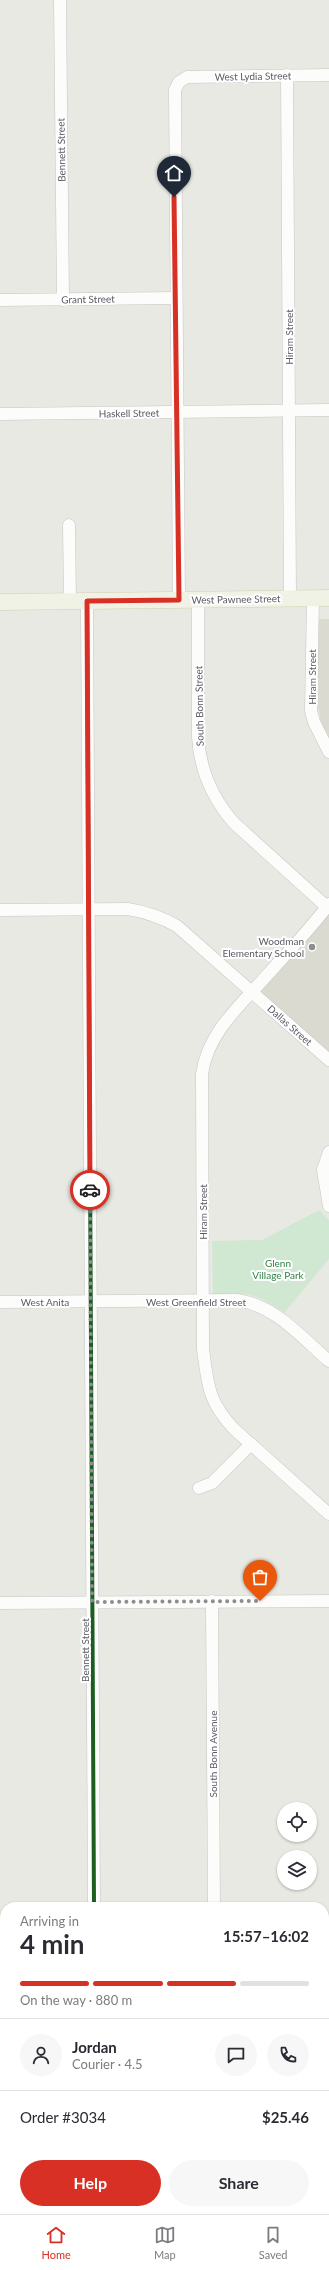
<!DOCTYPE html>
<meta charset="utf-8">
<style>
:root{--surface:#fff;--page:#f7f7f7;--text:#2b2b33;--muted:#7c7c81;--line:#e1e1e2;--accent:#d93025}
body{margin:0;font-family:Lato,sans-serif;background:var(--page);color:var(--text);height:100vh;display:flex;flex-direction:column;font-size:15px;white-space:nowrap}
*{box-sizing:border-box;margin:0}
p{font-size:13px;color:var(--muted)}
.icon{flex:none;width:22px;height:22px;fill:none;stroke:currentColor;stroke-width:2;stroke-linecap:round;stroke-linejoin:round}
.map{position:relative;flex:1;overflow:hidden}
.side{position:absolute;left:0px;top:1902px;width:329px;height:312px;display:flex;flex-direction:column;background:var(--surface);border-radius:16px 16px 0 0;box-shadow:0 1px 3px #0004}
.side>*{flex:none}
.fabs{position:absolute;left:277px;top:1802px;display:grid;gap:8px}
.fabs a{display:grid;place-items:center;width:40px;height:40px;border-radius:50%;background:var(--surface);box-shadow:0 1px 3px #0004;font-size:20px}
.pin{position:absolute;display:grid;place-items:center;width:34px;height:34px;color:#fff;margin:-41px -17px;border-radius:50% 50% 50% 0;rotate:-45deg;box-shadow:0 0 4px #0007}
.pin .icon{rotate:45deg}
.courier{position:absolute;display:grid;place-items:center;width:40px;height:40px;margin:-20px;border:3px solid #d93025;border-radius:50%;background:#fff;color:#222;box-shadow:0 1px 5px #0007}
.headline em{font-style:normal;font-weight:700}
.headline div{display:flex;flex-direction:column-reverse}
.headline{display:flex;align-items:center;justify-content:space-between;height:68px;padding:0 20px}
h1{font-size:26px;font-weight:700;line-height:30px}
.bar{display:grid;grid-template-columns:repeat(4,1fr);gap:6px 4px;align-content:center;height:48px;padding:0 20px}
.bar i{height:5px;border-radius:3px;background:var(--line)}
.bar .active{background:var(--accent)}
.bar p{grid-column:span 4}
.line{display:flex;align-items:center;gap:10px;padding:0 20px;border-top:1px solid var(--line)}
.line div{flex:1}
.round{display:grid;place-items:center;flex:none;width:42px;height:42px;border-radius:21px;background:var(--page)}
.action{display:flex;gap:8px;margin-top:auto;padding:8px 20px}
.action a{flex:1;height:46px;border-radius:24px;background:var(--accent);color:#fff;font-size:16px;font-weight:700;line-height:46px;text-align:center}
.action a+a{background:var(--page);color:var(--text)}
.tab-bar{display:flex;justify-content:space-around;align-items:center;height:56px;border-top:1px solid var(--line);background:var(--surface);font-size:11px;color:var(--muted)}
.tab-bar a{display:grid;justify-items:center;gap:2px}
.tab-bar .active{color:var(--accent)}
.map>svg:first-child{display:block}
.education{fill:#dadad1}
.green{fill:#d0e7d2}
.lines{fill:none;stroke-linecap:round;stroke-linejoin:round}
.minor-casing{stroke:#c5c5c5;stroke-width:13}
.major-casing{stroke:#d2d0b0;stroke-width:17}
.minor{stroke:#fcfcfb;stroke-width:12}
.major{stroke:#f1f2e6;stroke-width:16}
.cycleway-casing{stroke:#fff;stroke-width:6}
.cycleway{stroke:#1b5e20;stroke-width:4}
.done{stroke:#8b8d8f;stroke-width:4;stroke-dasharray:0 7.2}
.route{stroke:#d93025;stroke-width:5}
.poi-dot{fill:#8b8d8f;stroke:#fff;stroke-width:1.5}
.labels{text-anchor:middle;stroke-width:4;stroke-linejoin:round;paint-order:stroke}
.street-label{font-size:10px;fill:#595b62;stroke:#fff}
.poi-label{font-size:10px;fill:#595b62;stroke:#fff;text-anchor:end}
.park-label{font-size:10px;fill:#308146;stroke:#fff}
</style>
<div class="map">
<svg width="329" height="2214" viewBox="0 0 329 2214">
<rect width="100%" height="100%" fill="#e9e9e3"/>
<g class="education">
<polygon points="318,619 329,619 329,738 322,727 317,701"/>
<polygon points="329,909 329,1053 262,993 261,989"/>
</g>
<path class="green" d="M319 1210 329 1220V1259L284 1313C257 1292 247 1293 213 1294L212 1241 262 1240Z"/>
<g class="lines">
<defs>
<g id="minor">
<polyline points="60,0 63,300"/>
<polyline points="287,75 290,598"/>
<polyline points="0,300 175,298"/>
<polyline points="0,414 329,410"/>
<polyline points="69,525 70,602"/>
<polyline points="313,598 311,711 314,722 329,752"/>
<path d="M198 599V737C200 770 212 798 234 823L327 907"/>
<polyline points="179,600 175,90 179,82 187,77 329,75"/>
<polyline points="87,601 94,1907"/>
<path d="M329 904C308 932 283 957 260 983 236 1009 207 1036 202 1074L203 1349C208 1386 208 1401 234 1429L329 1514"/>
<path d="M0 910 128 909C146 912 161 917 177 926L329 1060"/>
<polyline points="329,1152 323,1170 329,1206"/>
<path d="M0 1302 237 1300C275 1305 301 1337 329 1361"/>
<polyline points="199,1488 212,1483 251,1444"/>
<polyline points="212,1601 214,1907"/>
<polyline points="0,1603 329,1601"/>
<polyline points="0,1960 5,1960"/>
<polyline points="324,1967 329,1967"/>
<polyline points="96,2209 96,2214"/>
<polyline points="216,2209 216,2214"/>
</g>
<polyline id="major" points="0,602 329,598"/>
</defs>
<use href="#minor" class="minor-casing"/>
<use href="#major" class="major-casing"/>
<use href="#minor" class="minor"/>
<use href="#major" class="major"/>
<defs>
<polyline id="cycleway" points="87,601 94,1907"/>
</defs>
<use href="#cycleway" class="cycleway-casing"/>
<use href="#cycleway" class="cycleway"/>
</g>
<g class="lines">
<polyline class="done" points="90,1190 92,1602 260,1601"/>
<polyline class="route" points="90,1190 87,601 179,600 174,197"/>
</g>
<circle class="poi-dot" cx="312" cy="947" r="4"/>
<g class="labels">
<g class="street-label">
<text transform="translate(253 76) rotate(-1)" y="4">West Lydia Street</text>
<text transform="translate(61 150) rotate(-91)" y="4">Bennett Street</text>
<text transform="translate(88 299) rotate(-1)" y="4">Grant Street</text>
<text transform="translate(289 337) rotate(-90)" y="4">Hiram Street</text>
<text transform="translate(129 413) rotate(-1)" y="4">Haskell Street</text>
<text transform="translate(236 599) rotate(-1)" y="4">West Pawnee Street</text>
<text transform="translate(312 677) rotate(-90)" y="4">Hiram Street</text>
<text transform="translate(199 706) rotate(-91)" y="4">South Bonn Street</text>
<text transform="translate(290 1025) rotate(41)" y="4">Dallas Street</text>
<text transform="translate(203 1212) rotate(-90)" y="4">Hiram Street</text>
<text x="45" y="1306">West Anita</text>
<text x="196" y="1306">West Greenfield Street</text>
<text transform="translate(85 1650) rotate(-90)" y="4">Bennett Street</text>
<text transform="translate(213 1754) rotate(-90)" y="4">South Bonn Avenue</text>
</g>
<g class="poi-label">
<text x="304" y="945">Woodman<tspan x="304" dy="12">Elementary School</tspan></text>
</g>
<g class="park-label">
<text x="278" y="1267">Glenn<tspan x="278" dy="12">Village Park</tspan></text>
</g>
</g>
</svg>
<div class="fabs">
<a><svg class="icon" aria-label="locate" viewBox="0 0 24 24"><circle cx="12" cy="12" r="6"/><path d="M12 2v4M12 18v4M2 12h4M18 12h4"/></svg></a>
<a><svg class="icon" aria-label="layers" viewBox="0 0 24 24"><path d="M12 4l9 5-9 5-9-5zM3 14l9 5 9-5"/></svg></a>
</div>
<div class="pin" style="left:260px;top:1601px;background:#ea580c"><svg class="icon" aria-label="bag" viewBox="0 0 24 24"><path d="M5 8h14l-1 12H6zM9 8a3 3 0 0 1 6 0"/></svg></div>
<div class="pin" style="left:174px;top:197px;background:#1f2937"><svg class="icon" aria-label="home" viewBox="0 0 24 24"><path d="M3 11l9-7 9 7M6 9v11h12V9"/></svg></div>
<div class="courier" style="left:90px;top:1190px"><svg class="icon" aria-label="car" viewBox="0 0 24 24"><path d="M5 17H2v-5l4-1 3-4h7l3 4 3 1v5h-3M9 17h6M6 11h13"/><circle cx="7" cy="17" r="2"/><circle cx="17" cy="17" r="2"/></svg></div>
<section class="side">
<div class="headline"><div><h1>4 min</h1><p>Arriving in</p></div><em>15:57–16:02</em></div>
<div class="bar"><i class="active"></i><i class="active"></i><i class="active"></i><i></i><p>On the way · 880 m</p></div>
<div class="line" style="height:72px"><a class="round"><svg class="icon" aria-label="person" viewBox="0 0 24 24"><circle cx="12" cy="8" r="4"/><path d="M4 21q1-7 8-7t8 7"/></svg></a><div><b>Jordan</b><p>Courier · 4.5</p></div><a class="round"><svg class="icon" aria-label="chat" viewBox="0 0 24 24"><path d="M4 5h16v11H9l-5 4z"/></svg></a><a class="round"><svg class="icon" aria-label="phone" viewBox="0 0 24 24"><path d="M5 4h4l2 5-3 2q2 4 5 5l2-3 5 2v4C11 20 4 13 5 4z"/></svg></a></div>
<div class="line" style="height:52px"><div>Order #3034</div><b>$25.46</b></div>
<div class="action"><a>Help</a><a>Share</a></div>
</section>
</div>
<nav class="tab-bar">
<a class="active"><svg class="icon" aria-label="home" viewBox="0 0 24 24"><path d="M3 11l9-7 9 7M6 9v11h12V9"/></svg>Home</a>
<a><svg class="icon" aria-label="map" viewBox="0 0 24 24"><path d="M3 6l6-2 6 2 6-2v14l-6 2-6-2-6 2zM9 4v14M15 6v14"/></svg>Map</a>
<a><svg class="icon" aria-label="saved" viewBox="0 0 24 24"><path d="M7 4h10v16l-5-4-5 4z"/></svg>Saved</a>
</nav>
